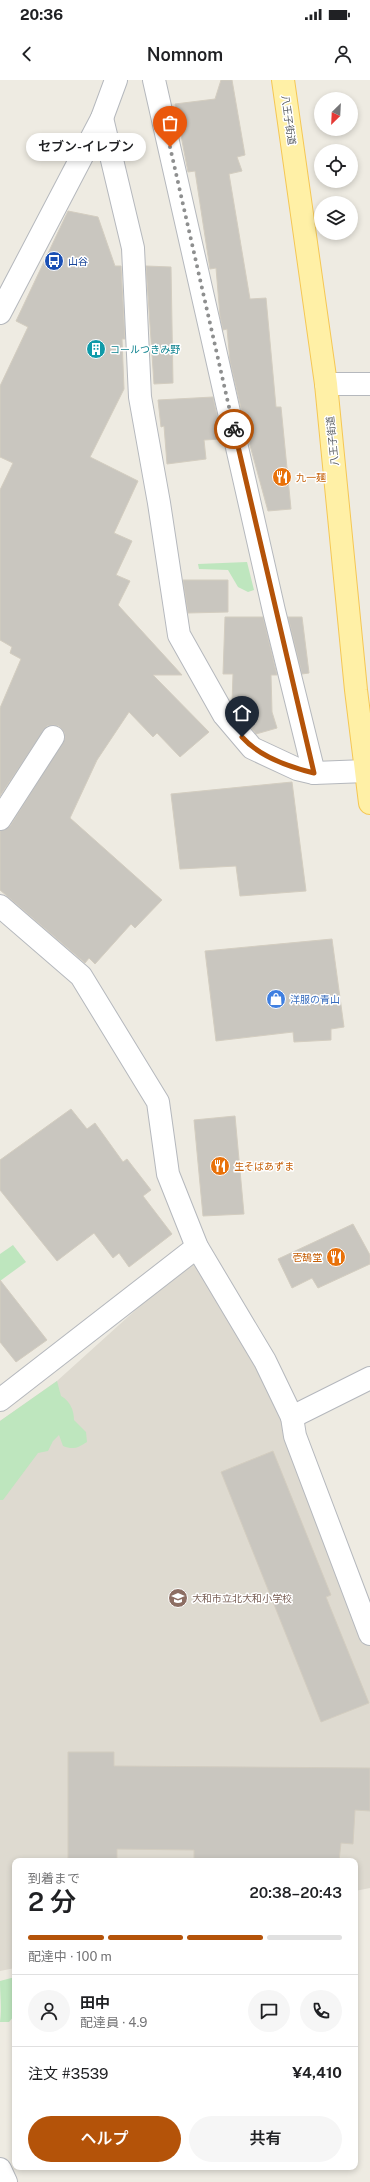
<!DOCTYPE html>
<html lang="ja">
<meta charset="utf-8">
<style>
:root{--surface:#fff;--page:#f6f6f6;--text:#202124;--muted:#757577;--line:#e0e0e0;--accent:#b45309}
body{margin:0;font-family:"Public Sans","Noto Sans JP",sans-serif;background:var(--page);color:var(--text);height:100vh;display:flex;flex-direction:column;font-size:15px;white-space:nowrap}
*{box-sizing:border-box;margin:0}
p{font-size:13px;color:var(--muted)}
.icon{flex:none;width:22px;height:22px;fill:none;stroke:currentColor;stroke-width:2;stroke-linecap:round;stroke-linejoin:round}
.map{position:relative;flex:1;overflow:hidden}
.side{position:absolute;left:12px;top:1778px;width:346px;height:312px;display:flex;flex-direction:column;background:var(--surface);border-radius:8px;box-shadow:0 2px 6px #0003}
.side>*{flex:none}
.needle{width:26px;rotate:204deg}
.tools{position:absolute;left:314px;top:12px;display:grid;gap:8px}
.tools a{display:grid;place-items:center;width:44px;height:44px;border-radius:50%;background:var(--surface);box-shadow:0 2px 6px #0003;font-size:20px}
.pin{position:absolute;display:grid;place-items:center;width:34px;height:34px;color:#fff;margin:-41px -17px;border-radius:50% 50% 50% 0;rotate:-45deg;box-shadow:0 0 4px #0007}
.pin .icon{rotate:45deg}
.courier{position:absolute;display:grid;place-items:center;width:40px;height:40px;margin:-20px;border:3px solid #b45309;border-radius:50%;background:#fff;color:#222;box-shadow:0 1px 5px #0007}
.bubble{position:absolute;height:28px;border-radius:14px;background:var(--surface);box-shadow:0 2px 6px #0003;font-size:13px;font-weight:600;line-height:28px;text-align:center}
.headline em{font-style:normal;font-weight:600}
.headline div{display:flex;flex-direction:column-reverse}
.headline{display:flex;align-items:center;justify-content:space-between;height:68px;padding:0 16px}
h1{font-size:26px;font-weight:600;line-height:30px}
.bar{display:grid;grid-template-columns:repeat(4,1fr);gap:6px 4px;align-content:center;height:48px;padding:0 16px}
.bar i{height:5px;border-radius:3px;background:var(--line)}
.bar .on{background:var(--accent)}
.bar p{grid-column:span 4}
.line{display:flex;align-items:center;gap:10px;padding:0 16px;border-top:1px solid var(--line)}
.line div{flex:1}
.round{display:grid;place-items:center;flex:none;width:42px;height:42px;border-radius:21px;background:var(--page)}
.primary-button{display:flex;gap:8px;margin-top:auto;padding:8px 16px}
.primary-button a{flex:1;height:46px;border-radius:24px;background:var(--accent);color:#fff;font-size:16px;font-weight:600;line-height:46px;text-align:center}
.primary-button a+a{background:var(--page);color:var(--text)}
.status{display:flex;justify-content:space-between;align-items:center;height:28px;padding:0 20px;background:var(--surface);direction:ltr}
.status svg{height:11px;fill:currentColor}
header{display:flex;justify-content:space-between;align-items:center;height:52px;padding:0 16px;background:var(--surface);font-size:18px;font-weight:600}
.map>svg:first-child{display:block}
.education{fill:#dedad0}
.green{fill:#bee6be}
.building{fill:#c9c6bf;stroke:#d3cdc0}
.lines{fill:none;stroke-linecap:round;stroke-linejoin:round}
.pedestrian-casing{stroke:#b5b8bd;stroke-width:24}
.minor-casing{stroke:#b5b8bd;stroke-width:24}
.tertiary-casing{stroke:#b5b8bd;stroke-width:24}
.primary-casing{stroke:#f5c754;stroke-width:24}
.pedestrian{stroke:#fff;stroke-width:22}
.minor{stroke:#fff;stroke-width:22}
.tertiary{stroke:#fff;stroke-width:22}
.primary{stroke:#fff0a6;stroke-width:22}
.done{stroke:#8e8f8f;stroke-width:4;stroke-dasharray:0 7.2}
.route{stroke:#b45309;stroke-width:5}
.labels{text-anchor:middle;stroke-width:3;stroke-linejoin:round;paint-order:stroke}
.street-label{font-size:10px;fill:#5a5e63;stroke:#fff}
.transit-label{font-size:10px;fill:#164399;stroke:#fff;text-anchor:start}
.culture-label{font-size:10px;fill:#0d838f;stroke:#fff;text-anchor:start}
.food-label{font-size:10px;fill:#c56008;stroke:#fff;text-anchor:start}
.shop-label{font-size:10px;fill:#366cbe;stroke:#fff;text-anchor:start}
.education-label{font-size:10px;fill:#785e54;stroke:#fff;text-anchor:start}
</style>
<div class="status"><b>20:36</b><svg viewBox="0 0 49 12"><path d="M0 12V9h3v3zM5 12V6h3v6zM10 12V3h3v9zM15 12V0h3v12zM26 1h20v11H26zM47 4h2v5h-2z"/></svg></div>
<header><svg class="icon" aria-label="back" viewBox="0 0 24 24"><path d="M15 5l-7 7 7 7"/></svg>Nomnom<svg class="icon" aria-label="person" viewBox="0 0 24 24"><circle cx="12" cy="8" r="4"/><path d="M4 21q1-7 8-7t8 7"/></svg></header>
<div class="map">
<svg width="370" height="2102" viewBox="0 0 370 2102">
<rect width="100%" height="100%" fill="#eeebe2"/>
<polygon class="education" points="192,1179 285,1334 370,1562 370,1808 355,1811 355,1781 15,1781 15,1888 0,1891 0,1341 57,1301"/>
<g class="green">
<polygon points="247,482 254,510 248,512 238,507 228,490 199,489 198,484"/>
<polygon points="13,1165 26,1182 0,1201 0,1174"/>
<path d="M57 1301 61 1316C70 1321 74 1330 74 1340L86 1352 87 1362C78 1368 73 1370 63 1366L59 1355 53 1361 48 1371 38 1373 3 1420H0V1341Z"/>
<path d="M15 1897V1935L9 1942H0C2 1929 0 1915 0 1901Z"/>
</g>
<g class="building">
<polygon points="221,0 232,0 245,75 237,77 242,91 229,94 250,219 266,218 276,327 281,327 291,429 268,431 248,358 230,281 227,249 223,250 220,236 216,188 210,189 195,91 188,92 175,24 215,19"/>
<polygon points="68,131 98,137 115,186 121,186 125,259 122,259 124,309 90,377 138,401 114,453 132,461 116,495 130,501 118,525 182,595 153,595 209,652 180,677 157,653 153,657 129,632 97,680 70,738 162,820 135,848 131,844 95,884 89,878 85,883 0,810 0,751 10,746 65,658 64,652 59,646 53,645 47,646 0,716 0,628 21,579 10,573 12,567 0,560 0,410 13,383 0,377 0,306 28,247 16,241"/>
<polygon points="146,186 171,187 173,303 154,304"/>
<polygon points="213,317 222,359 204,360 206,379 167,384 164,346 161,347 158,320"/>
<polygon points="183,500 228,500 228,532 188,533"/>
<polygon points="225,537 263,537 277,595 271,595 272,632 277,648 256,654 250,646 242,623 235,629 232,623 233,594 223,594"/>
<polygon points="288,537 302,537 309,593 302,594"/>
<polygon points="292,702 306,811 240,816 236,786 180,789 171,714"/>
<polygon points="332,859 344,947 331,949 331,960 294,962 293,952 216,961 205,871"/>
<polygon points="71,1029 87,1049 95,1043 123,1082 127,1079 151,1110 143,1116 172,1154 129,1187 119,1173 113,1178 94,1153 57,1181 0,1110 0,1080"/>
<polygon points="235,1036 244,1134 203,1136 194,1040"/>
<polygon points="353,1144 370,1175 370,1184 318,1208 312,1198 292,1208 278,1179"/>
<polygon points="0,1200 47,1260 16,1282 0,1262"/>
<polygon points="273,1371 331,1515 326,1517 369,1623 321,1642 221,1392"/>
<polygon points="68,1672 114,1672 114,1686 370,1688 370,1731 355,1730 353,1764 341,1763 339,1781 194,1781 194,1770 117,1769 117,1781 68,1781"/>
</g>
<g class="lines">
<defs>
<polyline id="pedestrian" points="292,1337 295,1356 370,1554"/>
<g id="minor">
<polyline points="154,0 274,531 314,693"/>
<polyline points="102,38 133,168 140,317 159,423 179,555 224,635 252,668 297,689 314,693 366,691"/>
<polyline points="0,233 102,38 116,0"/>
<polyline points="0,739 53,657"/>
<polyline points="0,826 81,896 158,1022 168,1094 197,1167 265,1281 292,1337 370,1298"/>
<polyline points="0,1320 197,1167"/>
<polyline points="0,2089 6,2102"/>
</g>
<polyline id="tertiary" points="326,304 370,304"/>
<polyline id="primary" points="283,0 326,304 356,610 370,723"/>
</defs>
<use href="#pedestrian" class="pedestrian-casing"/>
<use href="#minor" class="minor-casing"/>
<use href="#tertiary" class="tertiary-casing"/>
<use href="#primary" class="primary-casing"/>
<use href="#pedestrian" class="pedestrian"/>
<use href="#minor" class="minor"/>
<use href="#tertiary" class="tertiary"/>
<use href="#primary" class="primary"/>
</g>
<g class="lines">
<polyline class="done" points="170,67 234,349"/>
<path class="route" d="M234 349 314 693C289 687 259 676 242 657"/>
</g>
<defs>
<symbol id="bus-disc" viewBox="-11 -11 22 22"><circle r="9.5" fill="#1a4fb4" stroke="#fff"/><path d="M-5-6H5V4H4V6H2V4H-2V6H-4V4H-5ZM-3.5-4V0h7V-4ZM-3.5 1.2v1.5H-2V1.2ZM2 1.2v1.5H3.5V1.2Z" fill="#fff"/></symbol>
<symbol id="building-disc" viewBox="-11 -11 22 22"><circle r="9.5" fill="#0f9aa8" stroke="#fff"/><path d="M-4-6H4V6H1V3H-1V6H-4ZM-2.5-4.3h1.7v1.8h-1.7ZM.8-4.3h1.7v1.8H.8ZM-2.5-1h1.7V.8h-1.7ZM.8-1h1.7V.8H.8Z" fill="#fff"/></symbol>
<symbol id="restaurant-disc" viewBox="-11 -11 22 22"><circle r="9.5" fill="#e8710a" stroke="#fff"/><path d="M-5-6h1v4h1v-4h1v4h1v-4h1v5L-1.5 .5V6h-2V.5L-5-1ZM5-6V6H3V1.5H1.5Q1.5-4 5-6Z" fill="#fff"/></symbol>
<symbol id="shop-disc" viewBox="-11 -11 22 22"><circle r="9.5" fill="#3f7fe0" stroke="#fff"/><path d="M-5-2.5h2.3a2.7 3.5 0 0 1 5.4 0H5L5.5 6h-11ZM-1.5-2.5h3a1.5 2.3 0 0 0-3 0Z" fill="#fff"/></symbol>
<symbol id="school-disc" viewBox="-11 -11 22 22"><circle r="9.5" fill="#8d6e63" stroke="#fff"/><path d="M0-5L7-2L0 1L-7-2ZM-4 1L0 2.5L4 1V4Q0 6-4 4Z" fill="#fff"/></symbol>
</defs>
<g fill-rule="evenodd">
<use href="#bus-disc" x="43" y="170" width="22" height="22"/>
<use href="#building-disc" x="85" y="258" width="22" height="22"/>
<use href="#restaurant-disc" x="271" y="386" width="22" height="22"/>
<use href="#shop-disc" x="265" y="908" width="22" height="22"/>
<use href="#restaurant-disc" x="209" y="1075" width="22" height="22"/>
<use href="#restaurant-disc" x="325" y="1166" width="22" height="22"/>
<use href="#school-disc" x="167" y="1507" width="22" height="22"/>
</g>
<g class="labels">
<g class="street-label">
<text transform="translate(289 40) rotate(82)" y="4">八王子街道</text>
<text transform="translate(332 361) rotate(-96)" y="4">八王子街道</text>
</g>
<g class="transit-label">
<text x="68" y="185">山谷</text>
</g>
<g class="culture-label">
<text x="110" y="273">コールつきみ野</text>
</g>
<g class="food-label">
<text x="296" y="401">九一麺</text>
<text x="234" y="1090">生そばあずま</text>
<text x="322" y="1181" text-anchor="end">壱鵠堂</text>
</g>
<g class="shop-label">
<text x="290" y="923">洋服の青山</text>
</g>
<g class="education-label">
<text x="192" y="1522">大和市立北大和小学校</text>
</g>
</g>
</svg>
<div class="tools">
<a><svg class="needle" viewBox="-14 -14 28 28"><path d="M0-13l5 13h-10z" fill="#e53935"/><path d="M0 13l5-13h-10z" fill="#757577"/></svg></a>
<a><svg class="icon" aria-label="locate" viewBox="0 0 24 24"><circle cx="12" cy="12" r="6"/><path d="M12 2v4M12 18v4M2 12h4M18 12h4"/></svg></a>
<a><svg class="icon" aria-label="layers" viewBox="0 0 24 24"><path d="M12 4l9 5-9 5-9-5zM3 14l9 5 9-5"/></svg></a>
</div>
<div class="pin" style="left:170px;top:67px;background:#ea580c"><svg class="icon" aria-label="bag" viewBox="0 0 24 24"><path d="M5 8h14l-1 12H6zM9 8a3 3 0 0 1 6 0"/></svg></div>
<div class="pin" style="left:242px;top:657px;background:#1f2937"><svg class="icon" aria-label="home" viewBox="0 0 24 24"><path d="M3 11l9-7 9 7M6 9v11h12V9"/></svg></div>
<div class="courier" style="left:234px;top:349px"><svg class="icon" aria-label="bike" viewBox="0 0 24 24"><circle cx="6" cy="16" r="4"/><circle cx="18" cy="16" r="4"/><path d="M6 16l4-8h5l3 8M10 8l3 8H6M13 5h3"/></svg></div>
<div class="bubble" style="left:26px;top:53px;width:120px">セブン-イレブン</div>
<section class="side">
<div class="headline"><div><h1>2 分</h1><p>到着まで</p></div><em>20:38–20:43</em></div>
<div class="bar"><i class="on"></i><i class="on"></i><i class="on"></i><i></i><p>配達中 · 100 m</p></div>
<div class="line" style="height:72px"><a class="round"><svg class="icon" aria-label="person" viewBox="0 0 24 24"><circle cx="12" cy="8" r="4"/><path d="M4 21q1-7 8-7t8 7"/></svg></a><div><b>田中</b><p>配達員 · 4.9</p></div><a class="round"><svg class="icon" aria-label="chat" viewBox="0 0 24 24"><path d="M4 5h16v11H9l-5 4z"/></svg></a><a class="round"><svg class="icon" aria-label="phone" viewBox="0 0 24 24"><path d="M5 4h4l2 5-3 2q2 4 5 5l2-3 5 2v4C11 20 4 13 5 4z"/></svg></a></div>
<div class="line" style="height:52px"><div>注文 #3539</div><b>¥4,410</b></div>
<div class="primary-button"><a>ヘルプ</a><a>共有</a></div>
</section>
</div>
